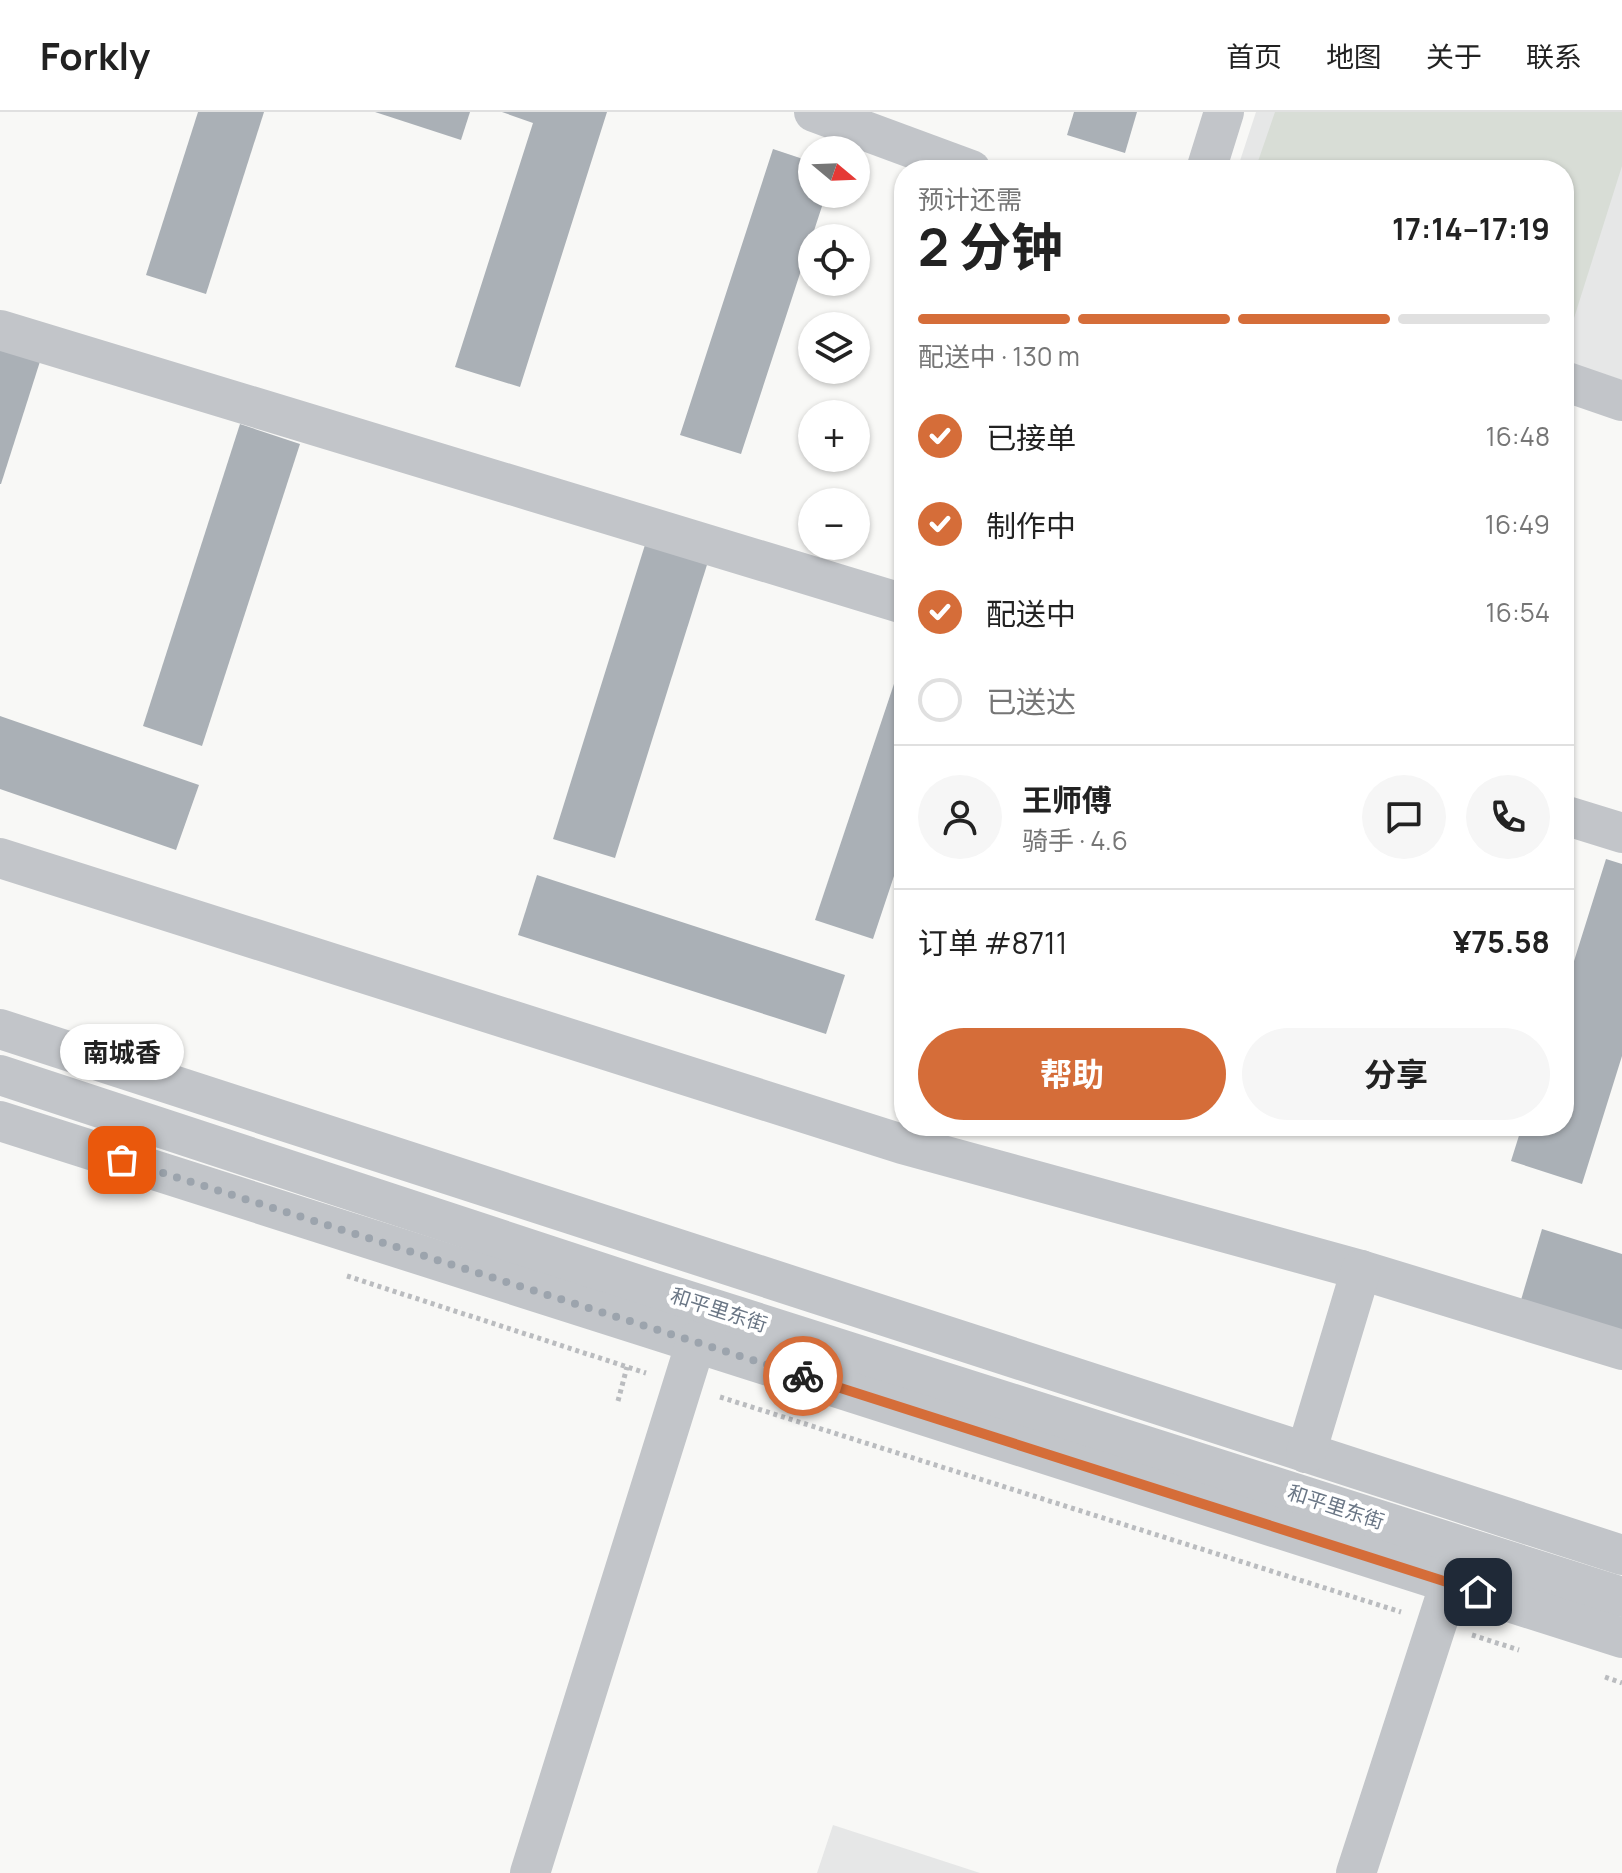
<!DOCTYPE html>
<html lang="zh">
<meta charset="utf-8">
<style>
:root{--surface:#fff;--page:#f6f6f6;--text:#222;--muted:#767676;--line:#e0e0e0;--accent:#d56d39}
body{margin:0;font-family:Manrope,"Noto Sans SC",sans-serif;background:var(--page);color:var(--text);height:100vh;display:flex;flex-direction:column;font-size:30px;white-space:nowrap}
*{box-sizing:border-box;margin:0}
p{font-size:26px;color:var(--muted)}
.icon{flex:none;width:44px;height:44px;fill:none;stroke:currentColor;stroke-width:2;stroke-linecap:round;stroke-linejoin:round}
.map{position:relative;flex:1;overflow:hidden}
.sheet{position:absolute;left:894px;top:48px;width:680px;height:976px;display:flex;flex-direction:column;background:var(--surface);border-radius:32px;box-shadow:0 2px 6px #0004}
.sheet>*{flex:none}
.needle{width:52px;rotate:109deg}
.fabs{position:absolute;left:798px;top:24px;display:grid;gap:16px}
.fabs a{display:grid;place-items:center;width:72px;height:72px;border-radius:50%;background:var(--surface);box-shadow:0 2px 6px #0004;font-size:40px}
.pin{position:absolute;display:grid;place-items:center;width:68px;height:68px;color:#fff;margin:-34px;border-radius:16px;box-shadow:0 4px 12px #0006}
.courier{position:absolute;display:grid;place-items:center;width:80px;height:80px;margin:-40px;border:6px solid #d56d39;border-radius:50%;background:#fff;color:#222;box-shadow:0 2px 10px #0007}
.bubble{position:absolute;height:56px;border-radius:28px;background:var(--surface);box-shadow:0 2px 6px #0004;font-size:26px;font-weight:700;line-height:56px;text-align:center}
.headline em{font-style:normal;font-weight:700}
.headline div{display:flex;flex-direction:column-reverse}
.headline{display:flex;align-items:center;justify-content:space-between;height:136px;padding:0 24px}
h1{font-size:52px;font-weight:700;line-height:60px}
.bar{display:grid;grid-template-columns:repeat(4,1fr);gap:12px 8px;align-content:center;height:96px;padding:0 24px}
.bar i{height:10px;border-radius:6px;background:var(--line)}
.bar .on{background:var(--accent)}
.bar p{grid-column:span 4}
.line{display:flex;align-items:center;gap:20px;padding:0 24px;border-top:2px solid var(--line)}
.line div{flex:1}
.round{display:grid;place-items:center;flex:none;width:84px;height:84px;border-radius:42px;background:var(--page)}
ol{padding:0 24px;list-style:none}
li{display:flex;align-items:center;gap:24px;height:88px}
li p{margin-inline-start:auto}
li .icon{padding:8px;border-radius:50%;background:var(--accent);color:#fff;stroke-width:4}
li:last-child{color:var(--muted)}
li i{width:44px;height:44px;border:4px solid var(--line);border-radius:50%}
.action{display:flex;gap:16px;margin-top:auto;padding:16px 24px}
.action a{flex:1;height:92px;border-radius:48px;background:var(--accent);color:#fff;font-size:32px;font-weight:700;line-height:92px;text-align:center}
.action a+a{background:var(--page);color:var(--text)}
header{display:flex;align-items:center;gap:48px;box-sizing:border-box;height:112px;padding:0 40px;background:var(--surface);border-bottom:2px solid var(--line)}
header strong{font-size:38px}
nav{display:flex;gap:44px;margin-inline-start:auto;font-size:28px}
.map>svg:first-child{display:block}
.built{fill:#e6e7e7}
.green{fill:#d8ddd6}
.building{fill:#aab0b6}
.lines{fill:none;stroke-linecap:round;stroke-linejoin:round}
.path{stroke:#babcbf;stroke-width:5;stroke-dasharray:4 4;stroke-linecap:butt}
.minor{stroke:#c2c5c9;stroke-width:40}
.done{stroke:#9ca4ad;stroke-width:8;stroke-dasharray:0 14.4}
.route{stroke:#d56d39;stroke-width:10}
.labels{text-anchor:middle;stroke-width:8;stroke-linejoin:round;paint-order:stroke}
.street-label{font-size:20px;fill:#6a7685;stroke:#fff}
</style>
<header>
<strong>Forkly</strong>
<nav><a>首页</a><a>地图</a><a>关于</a><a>联系</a></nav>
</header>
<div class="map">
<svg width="1622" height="1761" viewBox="0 0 1622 1761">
<rect width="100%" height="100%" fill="#f8f8f6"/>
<g class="built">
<polygon points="1256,0 1622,0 1622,268 1564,249 1564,58 1237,58"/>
<polygon points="833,1713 980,1761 817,1761"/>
</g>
<polygon class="green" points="1275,0 1622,0 1622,54 1569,222 1564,221 1564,58 1255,58"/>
<g class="building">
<polygon points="198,0 264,0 206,182 146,163"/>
<polygon points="375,0 470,0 461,28"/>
<polygon points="502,0 607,0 520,275 455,255 533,11"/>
<polygon points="1074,0 1137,0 1125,41 1067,23"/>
<polygon points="773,37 812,50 812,82 826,82 741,342 680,323"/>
<polygon points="0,226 43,240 1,372 0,372"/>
<polygon points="240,312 300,332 202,634 143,614"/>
<polygon points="649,420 711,440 615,746 553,727"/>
<polygon points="904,542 904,734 873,827 815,808"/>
<polygon points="0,604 199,673 176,738 0,677"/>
<polygon points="1606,747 1622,752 1622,944 1582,1072 1511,1049 1522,1014 1564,1014 1564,881"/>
<polygon points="537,763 845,863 826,922 518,823"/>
<polygon points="1542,1117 1622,1142 1622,1220 1521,1188"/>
</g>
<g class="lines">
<g class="path">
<polyline points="347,1164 646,1261"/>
<polyline points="720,1285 1401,1500"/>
<polyline points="618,1289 627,1255"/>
<polyline points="1472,1523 1519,1538"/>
<polyline points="1605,1565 1622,1571"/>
</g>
<g class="minor">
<polyline points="814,0 971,58"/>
<polyline points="1206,58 1224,0"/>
<polyline points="0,218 904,492"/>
<polyline points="1564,269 1622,289"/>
<polyline points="1564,703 1622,721"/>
<polyline points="0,746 902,1032 1361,1158 1622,1238"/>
<polyline points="0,917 1622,1443"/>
<polyline points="0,963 651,1177 1622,1485"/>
<polyline points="0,1009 1622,1526"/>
<polyline points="1306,1341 1361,1158"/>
<polyline points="530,1761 696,1230"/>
<polyline points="1356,1761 1450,1471"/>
</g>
</g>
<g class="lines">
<polyline class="done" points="122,1048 803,1264"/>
<polyline class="route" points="803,1264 1478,1480"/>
</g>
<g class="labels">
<g class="street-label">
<text transform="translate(719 1198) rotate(18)" y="7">和平里东街</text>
<text transform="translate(1336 1395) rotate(18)" y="7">和平里东街</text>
</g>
</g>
</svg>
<div class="fabs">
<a><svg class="needle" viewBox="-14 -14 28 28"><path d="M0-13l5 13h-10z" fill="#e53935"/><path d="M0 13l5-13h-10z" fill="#767676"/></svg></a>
<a><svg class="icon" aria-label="locate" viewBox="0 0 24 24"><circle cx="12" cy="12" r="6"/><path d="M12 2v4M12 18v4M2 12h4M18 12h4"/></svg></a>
<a><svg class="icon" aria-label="layers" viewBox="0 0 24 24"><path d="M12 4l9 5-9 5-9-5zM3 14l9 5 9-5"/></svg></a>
<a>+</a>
<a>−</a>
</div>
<div class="pin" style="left:122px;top:1048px;background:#ea580c"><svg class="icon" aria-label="bag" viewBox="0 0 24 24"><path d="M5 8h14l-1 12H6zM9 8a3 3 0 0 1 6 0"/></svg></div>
<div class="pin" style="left:1478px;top:1480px;background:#1f2937"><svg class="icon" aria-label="home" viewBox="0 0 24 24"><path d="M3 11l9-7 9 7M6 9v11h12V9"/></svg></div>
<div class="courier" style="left:803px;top:1264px"><svg class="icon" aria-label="bike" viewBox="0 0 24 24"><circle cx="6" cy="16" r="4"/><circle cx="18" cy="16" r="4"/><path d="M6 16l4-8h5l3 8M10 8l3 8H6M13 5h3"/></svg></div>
<div class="bubble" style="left:60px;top:912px;width:124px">南城香</div>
<section class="sheet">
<div class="headline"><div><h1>2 分钟</h1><p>预计还需</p></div><em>17:14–17:19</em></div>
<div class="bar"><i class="on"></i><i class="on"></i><i class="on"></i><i></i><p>配送中 · 130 m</p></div>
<ol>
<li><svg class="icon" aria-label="check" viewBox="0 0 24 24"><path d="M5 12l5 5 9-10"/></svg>已接单<p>16:48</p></li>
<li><svg class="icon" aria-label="check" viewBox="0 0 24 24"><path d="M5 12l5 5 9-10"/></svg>制作中<p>16:49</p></li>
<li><svg class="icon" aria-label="check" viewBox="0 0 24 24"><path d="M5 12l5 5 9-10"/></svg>配送中<p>16:54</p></li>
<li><i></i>已送达</li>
</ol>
<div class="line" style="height:144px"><a class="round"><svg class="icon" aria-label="person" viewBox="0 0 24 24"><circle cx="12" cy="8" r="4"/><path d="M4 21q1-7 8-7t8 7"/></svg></a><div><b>王师傅</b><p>骑手 · 4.6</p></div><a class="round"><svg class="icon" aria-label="chat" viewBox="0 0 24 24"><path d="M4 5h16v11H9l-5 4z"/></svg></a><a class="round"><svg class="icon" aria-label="phone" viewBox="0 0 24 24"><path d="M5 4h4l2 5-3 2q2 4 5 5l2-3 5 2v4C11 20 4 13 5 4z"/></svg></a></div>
<div class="line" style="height:104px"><div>订单 #8711</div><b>¥75.58</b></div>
<div class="action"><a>帮助</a><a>分享</a></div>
</section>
</div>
